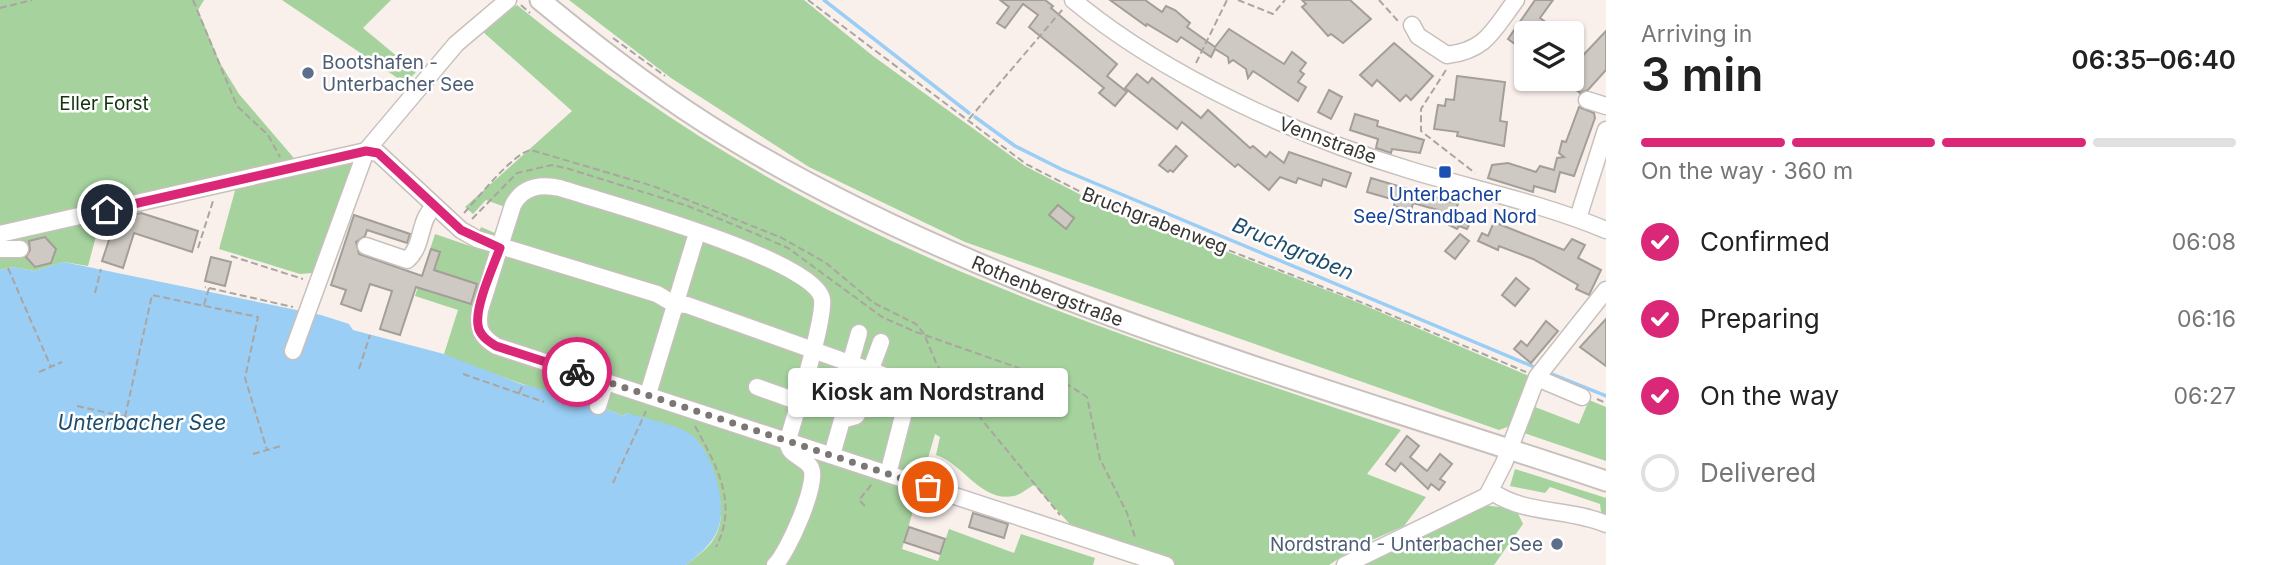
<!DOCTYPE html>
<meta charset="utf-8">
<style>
:root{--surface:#fff;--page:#f6f6f6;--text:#222;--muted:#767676;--line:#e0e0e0;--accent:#db2777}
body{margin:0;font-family:Inter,sans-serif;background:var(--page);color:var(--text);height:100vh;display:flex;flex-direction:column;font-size:26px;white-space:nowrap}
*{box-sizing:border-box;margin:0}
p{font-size:23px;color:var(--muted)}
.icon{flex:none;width:38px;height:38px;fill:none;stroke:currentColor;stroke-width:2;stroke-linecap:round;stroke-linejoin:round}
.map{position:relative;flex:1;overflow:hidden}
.drawer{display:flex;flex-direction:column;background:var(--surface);width:665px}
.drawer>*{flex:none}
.fabs{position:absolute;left:1514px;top:21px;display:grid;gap:14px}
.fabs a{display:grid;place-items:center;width:70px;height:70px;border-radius:7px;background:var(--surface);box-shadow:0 2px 5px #0004;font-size:35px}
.pin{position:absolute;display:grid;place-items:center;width:60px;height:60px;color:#fff;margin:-30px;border:4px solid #fff;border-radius:50%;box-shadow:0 2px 7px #0007}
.courier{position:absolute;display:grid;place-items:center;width:70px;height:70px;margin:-35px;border:5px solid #db2777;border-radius:50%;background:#fff;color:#222;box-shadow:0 2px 9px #0007}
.bubble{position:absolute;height:49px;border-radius:7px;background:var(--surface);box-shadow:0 2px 5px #0004;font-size:23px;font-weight:600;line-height:49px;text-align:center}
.headline em{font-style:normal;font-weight:600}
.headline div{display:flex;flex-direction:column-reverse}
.headline{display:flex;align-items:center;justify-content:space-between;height:119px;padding:0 35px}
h1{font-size:46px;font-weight:600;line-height:52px}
.bar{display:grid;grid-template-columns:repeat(4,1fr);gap:10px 7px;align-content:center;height:84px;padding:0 35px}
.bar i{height:9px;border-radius:5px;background:var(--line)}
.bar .on{background:var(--accent)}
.bar p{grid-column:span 4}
ol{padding:0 35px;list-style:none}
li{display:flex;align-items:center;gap:21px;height:77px}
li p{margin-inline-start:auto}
li .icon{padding:7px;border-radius:50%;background:var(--accent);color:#fff;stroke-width:4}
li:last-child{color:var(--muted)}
li i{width:38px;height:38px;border:4px solid var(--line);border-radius:50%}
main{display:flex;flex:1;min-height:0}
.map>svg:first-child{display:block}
.green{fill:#a5d29d}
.water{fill:#9acef5}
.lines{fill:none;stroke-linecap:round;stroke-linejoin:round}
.stream{stroke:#9acef5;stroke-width:3.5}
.building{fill:#cec9c2;stroke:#a39e98;stroke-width:2}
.minor-casing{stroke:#c8c0bc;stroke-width:19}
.major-casing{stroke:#c8c0bc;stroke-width:23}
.path{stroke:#aba5a2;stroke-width:2;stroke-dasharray:7 3.5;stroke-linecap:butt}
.minor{stroke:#fff;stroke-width:16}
.major{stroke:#fff;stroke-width:19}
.done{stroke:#7c7674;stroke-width:7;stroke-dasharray:0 12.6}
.route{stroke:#db2777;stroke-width:9}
.service-dot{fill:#5c6f8a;stroke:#fff;stroke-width:2.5}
.transit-dot{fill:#1a4fb4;stroke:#fff;stroke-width:2.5}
.labels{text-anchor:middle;stroke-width:5;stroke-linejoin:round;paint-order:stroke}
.service-label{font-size:19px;fill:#4e5e75;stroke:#fff;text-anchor:start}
.park-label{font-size:19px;fill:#12340c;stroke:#fff}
.street-label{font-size:19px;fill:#383533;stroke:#fff}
.transit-label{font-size:19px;fill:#164399;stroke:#fff}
.water-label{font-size:21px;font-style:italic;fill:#1c4d6d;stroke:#fff}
</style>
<main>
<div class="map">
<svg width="1606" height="565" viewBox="0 0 1606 565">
<rect width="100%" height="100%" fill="#f9f0ec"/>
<g class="green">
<polygon points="0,0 204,0 198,10 220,63 239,94 299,164 0,233"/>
<polygon points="282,0 391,0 363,28 416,72 405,83"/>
<polygon points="569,0 804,0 873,56 1025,166 1085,197 1352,300 1529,376 1510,426 1499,430 965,242 809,167 671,78"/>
<path d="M517 5C605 76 697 139 796 193 987 296 1197 360 1401 430L1367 474 1426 497 1404 526 1356 547 1329 565H1170L1078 533 1034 485C1028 488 1020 495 1014 496 981 503 963 463 936 455L940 437 935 434 902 549 938 561 949 529 1014 553 1021 534 1095 558 1093 565H686C694 558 704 552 711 543 732 516 715 478 704 450L659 424 626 413 624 416 578 398 543 391 456 361 444 354 458 310 415 296 435 234 473 247 481 227 495 233 505 207 486 200 473 214 465 207 572 111 482 31Z"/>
<polygon points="345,162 356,163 312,273 300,274 219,249 236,187"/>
<polygon points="102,214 88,266 64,262 34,271 13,267 0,270 0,237"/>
<polygon points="1589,400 1606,407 1606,461 1524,433 1535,407 1579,424"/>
<polygon points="1515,469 1606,498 1606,520 1602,519 1600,504 1550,487 1545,493 1510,486"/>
<polygon points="1483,505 1516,509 1523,524 1494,565 1353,565"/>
</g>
<path class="water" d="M64 262 321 315 349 324 353 330 444 354 521 384 578 398 624 416 626 413C643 418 681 425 693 436 713 454 728 504 718 529 712 545 699 554 686 565H0V270L13 267 34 271Z"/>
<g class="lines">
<g class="stream">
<polyline points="824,0 969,113"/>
<polyline points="975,117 1015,146 1061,169 1539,369"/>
<polyline points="1547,372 1606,396"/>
</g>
</g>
<g class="building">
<polygon points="1000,0 1045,0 1053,6 1051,8 1117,64 1107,76 1127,92 1115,106 1099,93 1104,88 1029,27 1038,15 1023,4 1005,28 997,23 1009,7"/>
<polygon points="1110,0 1145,0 1162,12 1166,6 1175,10 1190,23 1187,27 1215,47 1229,29 1284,64 1292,52 1306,63 1300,71 1304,74 1298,82 1306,87 1298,101 1253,71 1248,78 1246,69 1233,60 1229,63 1228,57 1215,49 1211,57 1181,37 1177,42 1147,24 1146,26"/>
<polygon points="1302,0 1350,0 1371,19 1343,43 1331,34 1328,36 1302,7 1306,4"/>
<polygon points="1535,0 1553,0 1540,18 1547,23 1540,33 1526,33 1526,52 1508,39"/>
<polygon points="1606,31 1606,70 1588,90 1580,93 1565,80 1572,79 1572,67"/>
<polygon points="1394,43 1433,76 1411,100 1406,95 1400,101 1377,80 1372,86 1360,75"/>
<polygon points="1137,74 1148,83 1152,78 1201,118 1208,110 1250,148 1253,146 1266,157 1270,152 1284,163 1289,152 1351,173 1346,187 1323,179 1321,186 1298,178 1296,183 1280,177 1269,190 1238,164 1235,167 1182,122 1177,129 1125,88"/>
<polygon points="1457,76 1505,82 1500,121 1507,122 1504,146 1457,136 1458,132 1434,129 1438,105 1445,106 1446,99 1454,100"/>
<polygon points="1329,90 1342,97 1331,119 1318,112"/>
<polygon points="1579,107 1594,113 1595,118 1574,176 1560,172 1555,192 1534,186 1533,192 1488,178 1492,165 1508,163 1536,172 1540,166 1554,170 1557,158 1564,157 1559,153 1562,141 1566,142"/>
<polygon points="1355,114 1378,121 1377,126 1424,140 1420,153 1392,149 1391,153 1376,148 1378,139 1350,130"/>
<polygon points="1176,146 1187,156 1173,172 1170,170 1168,172 1159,165"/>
<polygon points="1371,178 1458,204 1453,216 1469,225 1467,229 1459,226 1457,229 1449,225 1450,223 1437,216 1438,210 1413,203 1411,211 1394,206 1395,200 1367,192"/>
<polygon points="1058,205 1074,218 1066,229 1049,215"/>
<polygon points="141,213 198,231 192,252 134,233 123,268 102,261 116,219 127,216 135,219 136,214"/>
<polygon points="354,215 410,234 407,243 367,230 365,236 356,242 359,254 422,276 431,249 440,252 434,270 477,284 471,304 416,287 400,335 380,329 392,291 370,284 361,311 341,304 346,290 331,285"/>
<polygon points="1494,222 1564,250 1572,239 1585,245 1578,258 1601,270 1589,295 1576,289 1578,285 1533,259 1499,246 1498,250 1478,241 1482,233 1488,236"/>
<polygon points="1460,234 1469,241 1455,259 1445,251"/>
<polygon points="45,237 56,249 51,263 35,267 26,257 30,250 29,241"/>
<polygon points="211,257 231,262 225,286 205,281"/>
<polygon points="1516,278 1529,289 1515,306 1502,295"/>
<polygon points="1606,319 1606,366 1580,347"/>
<polygon points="1546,321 1558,331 1531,363 1514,349 1521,341 1527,346"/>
<polygon points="1407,436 1419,446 1410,457 1427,471 1440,454 1452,464 1440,479 1445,482 1439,490 1431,484 1428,489 1401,463 1395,471 1386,464"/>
<polygon points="973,513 1008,524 1004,538 969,527"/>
<polygon points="909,527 945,539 940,554 904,542"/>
</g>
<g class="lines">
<defs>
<g id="minor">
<path d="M1073 0C1164 76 1300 137 1413 171 1477 190 1544 204 1606 230"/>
<path d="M1412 25 1418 36 1447 55C1487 50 1493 30 1516 0"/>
<polyline points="1587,100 1606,106"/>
<polyline points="1578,218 1606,130"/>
<polyline points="0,234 366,151 378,153 461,230 477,239 657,294 674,304 687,305 905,383 910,389 888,474"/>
<path d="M366 246 407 260C424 246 418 220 434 207"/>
<polyline points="0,249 20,249"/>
<polyline points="293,351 366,151 456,44 508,0"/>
<polyline points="851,361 859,333"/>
<polyline points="871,369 881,342"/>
<polyline points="1537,378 1582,397"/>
<polyline points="757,387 799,402"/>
<polyline points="648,394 697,233"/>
<polyline points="598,406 606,381"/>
<polyline points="832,455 842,420 856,416 861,408 874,370"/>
<path d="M1491 491C1524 515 1569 508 1606 524"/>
<path d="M775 565C787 554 819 483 811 468 805 456 786 456 788 440 795 414 825 321 822 299 815 259 602 202 560 188 541 184 523 186 513 205L480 310C477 328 480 336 496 346L1166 565"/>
<polyline points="1345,565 1487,496 1504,463 1537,377 1606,290"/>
</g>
<g id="major">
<path id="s1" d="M540 0C599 49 660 96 726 136 990 297 1314 383 1606 481"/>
</g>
</defs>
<use href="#minor" class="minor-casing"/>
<use href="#major" class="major-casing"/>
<g class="path">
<polyline points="193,0 237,106 268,135 280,157"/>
<polyline points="808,0 1026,164 1087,195 1351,298 1526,372"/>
<polyline points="1238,0 1273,14 1285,0"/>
<polyline points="1379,0 1398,21"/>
<polyline points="521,5 530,13"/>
<polyline points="0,8 32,0"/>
<polyline points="613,38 665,76"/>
<polyline points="1196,63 1227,0"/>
<polyline points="1446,70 1421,109 1421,131 1475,173"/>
<polyline points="969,119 1063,9"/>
<path d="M464 213C478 198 513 153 531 150L653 186 782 238 826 263 874 303 916 324 924 334 937 365 1060 515"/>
<polyline points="472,219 517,173 552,165 569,169 688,206 749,231 788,248 882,317 916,332 1070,386 1087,397 1100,459 1127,513 1136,540"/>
<polyline points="198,248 213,201"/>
<polyline points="231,256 303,279"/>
<polyline points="8,268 51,367"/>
<polyline points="209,288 293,307"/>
<polyline points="95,293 101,269"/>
<polyline points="204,305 209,288 205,287"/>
<polyline points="359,369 370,335"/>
<polyline points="39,372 62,362"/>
<polyline points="463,374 544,402"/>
<polyline points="519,393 523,384"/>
<polyline points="1597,399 1606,403"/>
<polyline points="77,406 171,427"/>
<polyline points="125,417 152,295 258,317 245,378 267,450"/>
<path d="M695 426C716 465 739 503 716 547"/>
<polyline points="253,454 281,446"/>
<polyline points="613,483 646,411"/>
<polyline points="865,506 859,500 872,484"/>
</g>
<use href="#minor" class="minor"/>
<use href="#major" class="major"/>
</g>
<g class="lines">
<polyline class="done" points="577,372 928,487"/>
<path class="route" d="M107 210 366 151 378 153 461 230 500 248C493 267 475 306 478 325 479 335 488 341 496 346L577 372"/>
</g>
<g class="service-dot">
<circle cx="308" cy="73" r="7"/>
<circle cx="1557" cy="544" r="7"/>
</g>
<rect class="transit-dot" x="1438" y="165" width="14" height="14" rx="3.5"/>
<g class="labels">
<g class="service-label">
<text x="322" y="69">Bootshafen -<tspan x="322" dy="22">Unterbacher See</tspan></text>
<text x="1543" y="551" text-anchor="end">Nordstrand - Unterbacher See</text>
</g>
<g class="park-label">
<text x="104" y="110">Eller Forst</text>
</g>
<g class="street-label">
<text transform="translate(1328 140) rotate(20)" y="7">Vennstraße</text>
<text transform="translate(1155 220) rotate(21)" y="7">Bruchgrabenweg</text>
<text dy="7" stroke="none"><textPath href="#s1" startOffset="588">Rothenbergstraße</textPath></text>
</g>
<g class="transit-label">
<text x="1445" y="201">Unterbacher<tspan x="1445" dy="22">See/Strandbad Nord</tspan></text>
</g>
<g class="water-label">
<text transform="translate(1293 249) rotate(23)" y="7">Bruchgraben</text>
<text x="142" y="430">Unterbacher See</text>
</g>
</g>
</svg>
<div class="fabs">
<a><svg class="icon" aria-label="layers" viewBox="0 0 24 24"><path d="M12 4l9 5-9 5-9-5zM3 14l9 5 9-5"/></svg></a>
</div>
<div class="pin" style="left:928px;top:487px;background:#ea580c"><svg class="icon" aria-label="bag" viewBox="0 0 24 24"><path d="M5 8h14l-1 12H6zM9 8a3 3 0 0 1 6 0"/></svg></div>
<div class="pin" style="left:107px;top:210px;background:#1f2937"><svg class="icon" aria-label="home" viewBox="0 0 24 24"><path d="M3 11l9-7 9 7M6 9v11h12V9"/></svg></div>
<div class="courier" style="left:577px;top:372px"><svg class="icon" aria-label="bike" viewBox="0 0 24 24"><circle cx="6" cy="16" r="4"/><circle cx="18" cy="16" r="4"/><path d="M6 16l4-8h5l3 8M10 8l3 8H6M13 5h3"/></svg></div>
<div class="bubble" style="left:788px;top:368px;width:280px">Kiosk am Nordstrand</div>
</div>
<section class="drawer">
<div class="headline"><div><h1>3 min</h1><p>Arriving in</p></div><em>06:35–06:40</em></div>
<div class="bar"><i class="on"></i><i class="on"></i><i class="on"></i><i></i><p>On the way · 360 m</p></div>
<ol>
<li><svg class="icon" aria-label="check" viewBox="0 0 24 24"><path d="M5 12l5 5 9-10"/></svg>Confirmed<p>06:08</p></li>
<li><svg class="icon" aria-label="check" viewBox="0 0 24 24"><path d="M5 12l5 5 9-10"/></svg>Preparing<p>06:16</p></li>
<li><svg class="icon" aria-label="check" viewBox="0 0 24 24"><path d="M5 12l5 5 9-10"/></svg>On the way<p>06:27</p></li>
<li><i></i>Delivered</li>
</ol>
</section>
</main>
